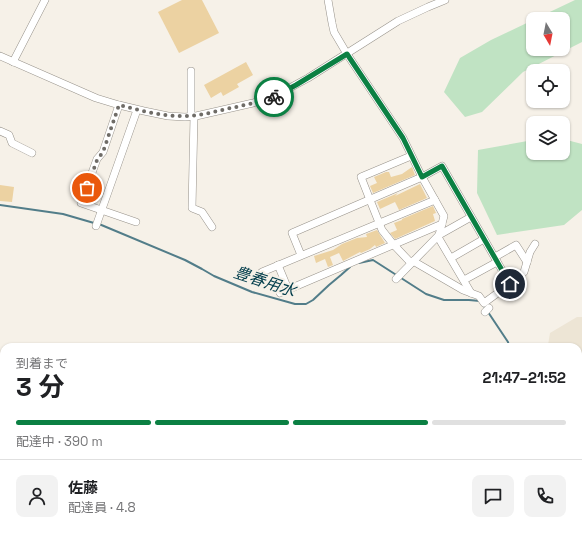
<!DOCTYPE html>
<html lang="ja">
<meta charset="utf-8">
<style>
:root{--surface:#fff;--page:#f2f2f2;--text:#202124;--muted:#757577;--line:#e0e0e0;--accent:#0b8043}
body{margin:0;font-family:"Space Grotesk","Noto Sans JP",sans-serif;background:var(--page);color:var(--text);height:100vh;display:flex;flex-direction:column;font-size:15px;white-space:nowrap}
*{box-sizing:border-box;margin:0}
p{font-size:13px;color:var(--muted)}
.icon{flex:none;width:22px;height:22px;fill:none;stroke:currentColor;stroke-width:2;stroke-linecap:round;stroke-linejoin:round}
.map{position:relative;flex:1;overflow:hidden}
.side{position:absolute;left:0px;top:343px;width:582px;height:196px;display:flex;flex-direction:column;background:var(--surface);border-radius:12px 12px 0 0;box-shadow:0 1px 3px #0004}
.side>*{flex:none}
.needle{width:26px;rotate:170deg}
.fabs{position:absolute;left:526px;top:12px;display:grid;gap:8px}
.fabs a{display:grid;place-items:center;width:44px;height:44px;border-radius:8px;background:var(--surface);box-shadow:0 1px 3px #0004;font-size:20px}
.pin{position:absolute;display:grid;place-items:center;width:34px;height:34px;color:#fff;margin:-17px;border:2px solid #fff;border-radius:50%;box-shadow:0 1px 4px #0007}
.courier{position:absolute;display:grid;place-items:center;width:40px;height:40px;margin:-20px;border:3px solid #0b8043;border-radius:50%;background:#fff;color:#222;box-shadow:0 1px 5px #0007}
.headline em{font-style:normal;font-weight:700}
.headline div{display:flex;flex-direction:column-reverse}
.headline{display:flex;align-items:center;justify-content:space-between;height:68px;padding:0 16px}
h1{font-size:26px;font-weight:700;line-height:30px}
.bar{display:grid;grid-template-columns:repeat(4,1fr);gap:6px 4px;align-content:center;height:48px;padding:0 16px}
.bar i{height:5px;border-radius:3px;background:var(--line)}
.bar .active{background:var(--accent)}
.bar p{grid-column:span 4}
.line{display:flex;align-items:center;gap:10px;padding:0 16px;border-top:1px solid var(--line)}
.line div{flex:1}
.round{display:grid;place-items:center;flex:none;width:42px;height:42px;border-radius:8px;background:var(--page)}
.map>svg:first-child{display:block}
.built{fill:#ede5d5}
.green{fill:#c0e3c3}
.lines{fill:none;stroke-linecap:round;stroke-linejoin:round}
.stream{stroke:#527d89;stroke-width:2}
.building{fill:#ecd2a2}
.minor-casing{stroke:#97928a;stroke-width:8}
.minor{stroke:#fff;stroke-width:7}
.done{stroke:#6f6c67;stroke-width:4;stroke-dasharray:0 7.2}
.route{stroke:#0b8043;stroke-width:5}
.labels{text-anchor:middle;stroke-width:4;stroke-linejoin:round;paint-order:stroke}
.water-label{font-size:16px;font-style:italic;fill:#003c4a;stroke:#f6f1e8}
</style>
<div class="map">
<svg width="582" height="539" viewBox="0 0 582 539">
<rect width="100%" height="100%" fill="#f6f1e8"/>
<polygon class="built" points="577,317 582,317 582,470 578,468 578,347 544,347 548,345 550,333"/>
<g class="green">
<polygon points="575,0 582,0 582,42 523,72 482,112 465,117 444,92 460,58 491,40 533,20 533,49 563,49 563,19 535,19"/>
<polygon points="563,139 582,144 582,210 564,225 497,235 477,193 478,150 533,140 533,153 563,153"/>
<polygon points="0,504 4,510 4,535 94,535 92,539 0,539"/>
</g>
<g class="lines">
<g class="stream">
<polyline points="0,205 63,214 94,223"/>
<polyline points="99,224 185,260 202,269 214,276 252,292 295,304 306,304 313,300 329,285 341,275 350,267"/>
<polyline points="359,263 373,260 426,294 444,300 469,300 480,301 486,309"/>
<polyline points="488,312 508,342 509,347"/>
<polyline points="0,369 4,371"/>
<polyline points="578,484 582,485"/>
<polyline points="0,501 4,506"/>
<polyline points="206,535 209,539"/>
<polyline points="478,535 486,539"/>
</g>
</g>
<g class="building">
<polygon points="182,0 202,0 219,33 179,53 158,12"/>
<polygon points="246,62 253,75 237,84 239,87 223,96 221,92 211,98 204,85"/>
<polygon points="412,167 415,175 373,193 370,186 377,183 374,177 386,172 389,172 391,177 402,174"/>
<polygon points="420,184 427,198 399,210 395,202 380,209 377,202 398,193 395,196"/>
<polygon points="0,185 14,187 12,202 0,201"/>
<polygon points="433,206 436,213 433,214 435,221 395,239 390,233 397,230 394,223 402,220 402,219"/>
<polygon points="377,230 385,243 376,247 375,245 370,249 361,253 360,252 343,261 339,253 330,257 333,265 328,267 325,259 316,263 314,256 333,250 342,244 357,238 367,237 366,234"/>
</g>
<g class="lines">
<defs>
<g id="minor">
<polyline points="328,0 332,23 334,32 347,54 403,138 422,177 444,216 439,235 396,279"/>
<polyline points="0,56 96,98 119,105 144,111 168,116 185,117 196,116 253,103 275,96 308,78 398,21 428,7 445,0"/>
<polyline points="13,62 45,0"/>
<polyline points="191,71 191,116"/>
<polyline points="119,105 103,152 97,159 81,203 136,222"/>
<polyline points="194,116 192,208 202,212 212,227"/>
<polyline points="0,131 9,135 12,143 32,153"/>
<polyline points="411,156 361,177 370,200 382,230 393,244 411,263"/>
<polyline points="96,226 137,110"/>
<polyline points="439,235 471,217"/>
<polyline points="438,237 471,293"/>
<polyline points="301,255 292,233 422,177 442,166 510,284"/>
<polyline points="495,257 516,245 527,262"/>
<polyline points="451,258 484,239"/>
<polyline points="413,261 463,290 479,296 484,303 510,284 524,272 530,252 535,244"/>
<polyline points="278,265 288,289"/>
<polyline points="262,272 435,200"/>
<polyline points="464,280 497,262"/>
<polyline points="280,293 442,224"/>
<polyline points="485,312 489,308"/>
<polyline points="99,539 100,535"/>
<polyline points="158,539 158,535"/>
</g>
</defs>
<use href="#minor" class="minor-casing"/>
<use href="#minor" class="minor"/>
</g>
<g class="lines">
<path class="done" d="M87 188 97 160 103 152 119 105C138 110 158 115 177 116 194 117 210 113 226 109 242 106 258 102 274 97"/>
<polyline class="route" points="274,97 296,85 347,54 403,138 422,177 442,166 510,284"/>
</g>
<g class="labels">
<g class="water-label">
<text transform="translate(265 281) rotate(18)" y="6">豊春用水</text>
</g>
</g>
</svg>
<div class="fabs">
<a><svg class="needle" viewBox="-14 -14 28 28"><path d="M0-13l5 13h-10z" fill="#e53935"/><path d="M0 13l5-13h-10z" fill="#757577"/></svg></a>
<a><svg class="icon" aria-label="locate" viewBox="0 0 24 24"><circle cx="12" cy="12" r="6"/><path d="M12 2v4M12 18v4M2 12h4M18 12h4"/></svg></a>
<a><svg class="icon" aria-label="layers" viewBox="0 0 24 24"><path d="M12 4l9 5-9 5-9-5zM3 14l9 5 9-5"/></svg></a>
</div>
<div class="pin" style="left:87px;top:188px;background:#ea580c"><svg class="icon" aria-label="bag" viewBox="0 0 24 24"><path d="M5 8h14l-1 12H6zM9 8a3 3 0 0 1 6 0"/></svg></div>
<div class="pin" style="left:510px;top:284px;background:#1f2937"><svg class="icon" aria-label="home" viewBox="0 0 24 24"><path d="M3 11l9-7 9 7M6 9v11h12V9"/></svg></div>
<div class="courier" style="left:274px;top:97px"><svg class="icon" aria-label="bike" viewBox="0 0 24 24"><circle cx="6" cy="16" r="4"/><circle cx="18" cy="16" r="4"/><path d="M6 16l4-8h5l3 8M10 8l3 8H6M13 5h3"/></svg></div>
<section class="side">
<div class="headline"><div><h1>3 分</h1><p>到着まで</p></div><em>21:47–21:52</em></div>
<div class="bar"><i class="active"></i><i class="active"></i><i class="active"></i><i></i><p>配達中 · 390 m</p></div>
<div class="line" style="height:72px"><a class="round"><svg class="icon" aria-label="person" viewBox="0 0 24 24"><circle cx="12" cy="8" r="4"/><path d="M4 21q1-7 8-7t8 7"/></svg></a><div><b>佐藤</b><p>配達員 · 4.8</p></div><a class="round"><svg class="icon" aria-label="chat" viewBox="0 0 24 24"><path d="M4 5h16v11H9l-5 4z"/></svg></a><a class="round"><svg class="icon" aria-label="phone" viewBox="0 0 24 24"><path d="M5 4h4l2 5-3 2q2 4 5 5l2-3 5 2v4C11 20 4 13 5 4z"/></svg></a></div>
</section>
</div>
